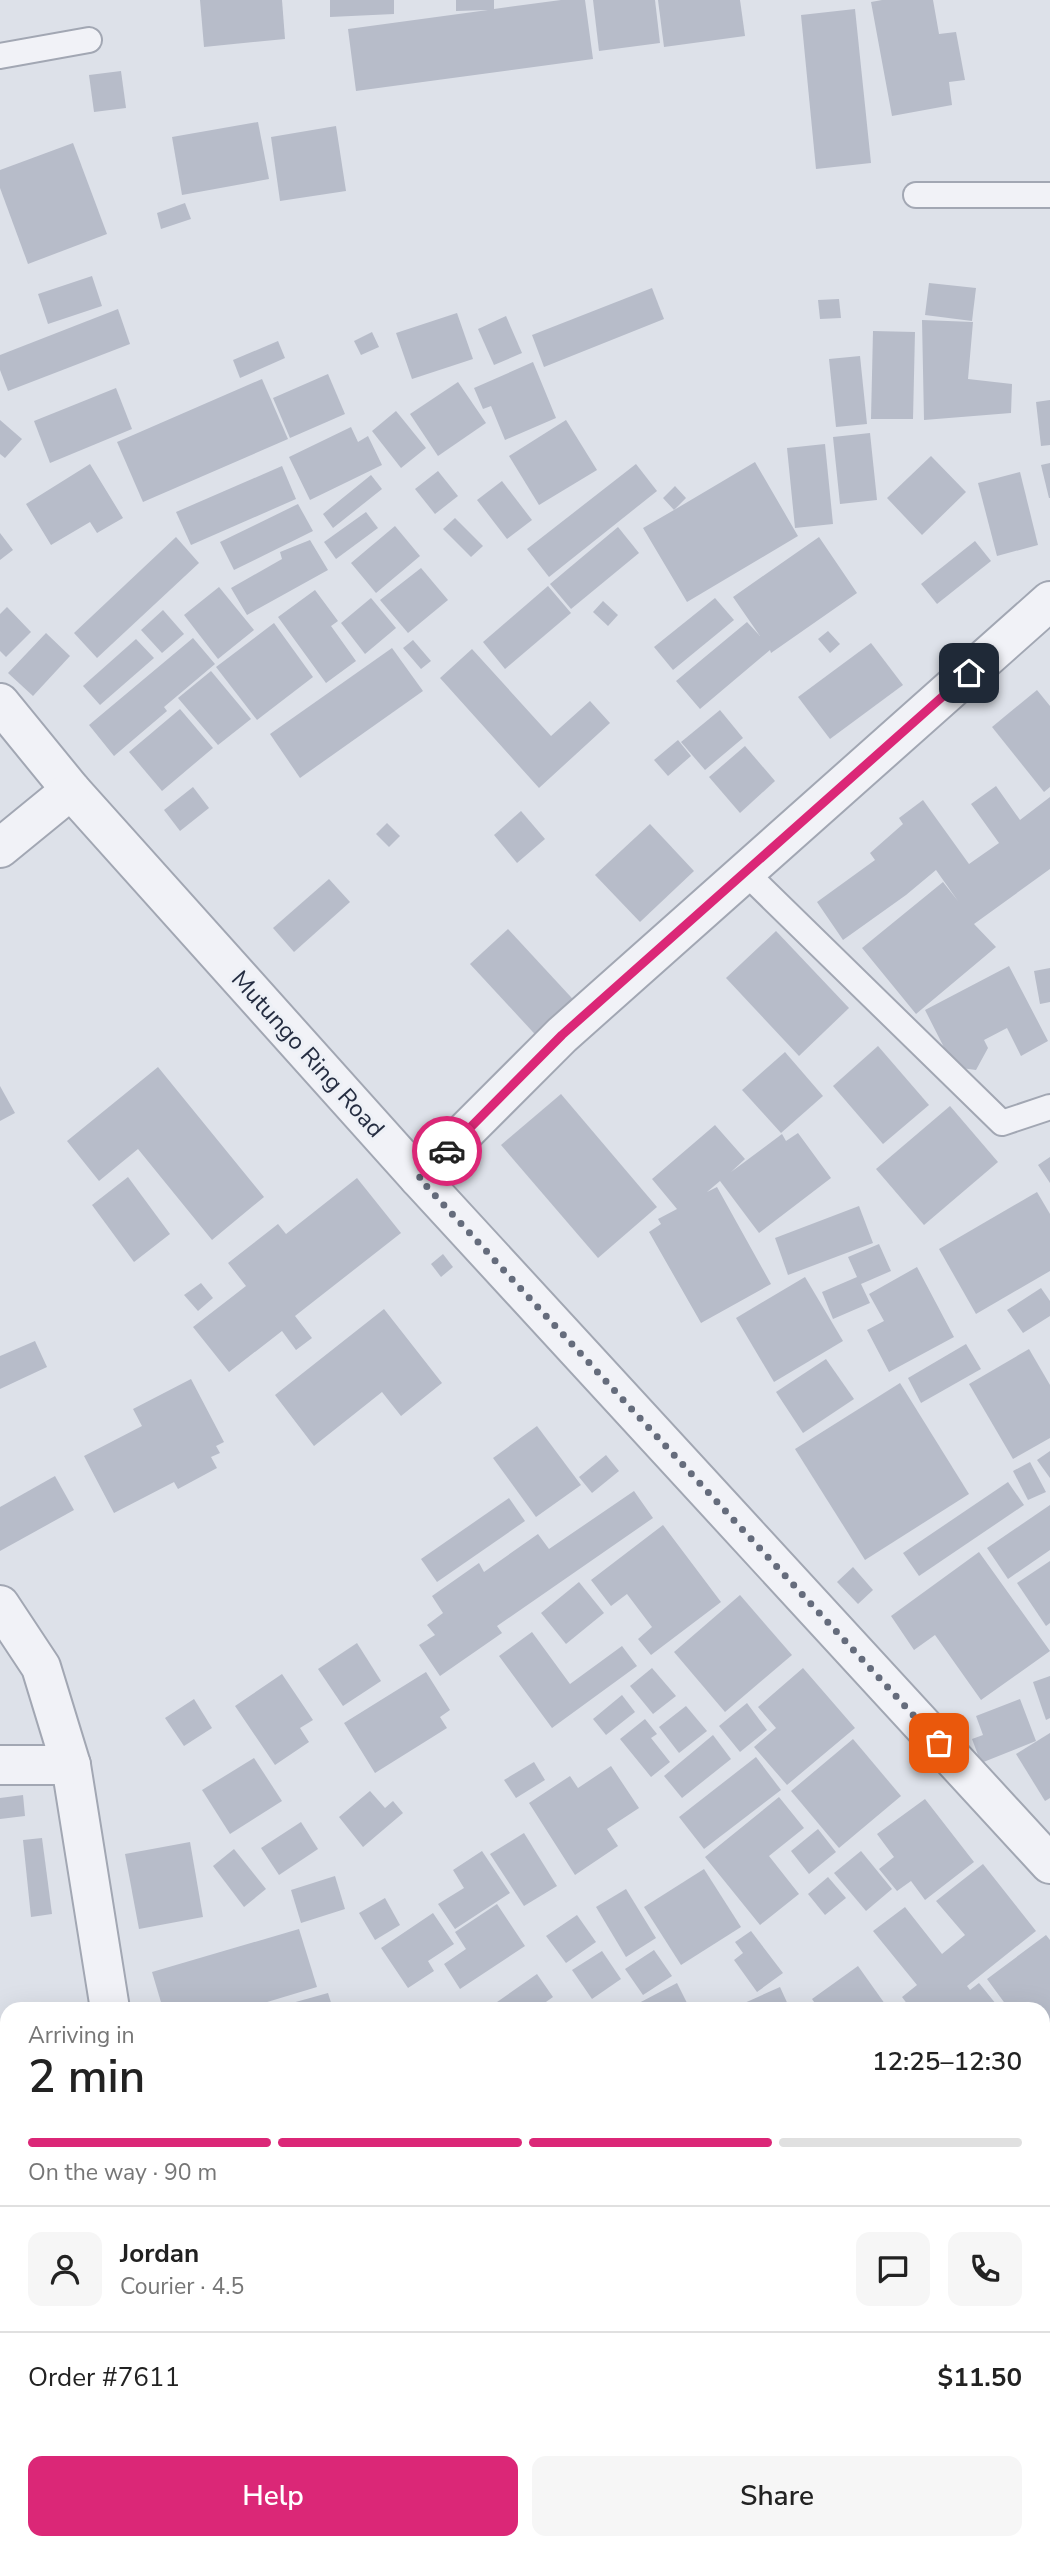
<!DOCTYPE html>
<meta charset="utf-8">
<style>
:root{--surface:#fff;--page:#f6f6f6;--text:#222;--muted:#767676;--line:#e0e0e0;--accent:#db2777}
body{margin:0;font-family:"Nunito Sans",sans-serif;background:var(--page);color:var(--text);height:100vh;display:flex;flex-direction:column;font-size:26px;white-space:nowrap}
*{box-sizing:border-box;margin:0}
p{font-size:23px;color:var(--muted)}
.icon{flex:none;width:38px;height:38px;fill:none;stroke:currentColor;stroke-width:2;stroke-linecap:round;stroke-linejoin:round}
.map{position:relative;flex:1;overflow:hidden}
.sheet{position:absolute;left:0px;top:2002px;width:1050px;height:548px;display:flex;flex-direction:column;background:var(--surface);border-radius:21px 21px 0 0;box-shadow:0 7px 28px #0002}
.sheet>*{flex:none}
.pin{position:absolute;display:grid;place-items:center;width:60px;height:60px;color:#fff;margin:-30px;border-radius:14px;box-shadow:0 4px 10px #0006}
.courier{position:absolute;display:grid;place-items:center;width:70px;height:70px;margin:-35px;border:5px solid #db2777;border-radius:50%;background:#fff;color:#222;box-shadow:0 2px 9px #0007}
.summary em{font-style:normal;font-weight:600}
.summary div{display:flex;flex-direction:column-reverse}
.summary{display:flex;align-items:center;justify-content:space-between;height:119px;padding:0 28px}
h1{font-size:46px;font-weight:600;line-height:52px}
.bar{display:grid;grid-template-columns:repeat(4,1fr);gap:10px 7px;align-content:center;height:84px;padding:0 28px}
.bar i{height:9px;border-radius:5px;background:var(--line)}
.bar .current{background:var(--accent)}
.bar p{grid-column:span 4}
.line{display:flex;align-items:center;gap:18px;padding:0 28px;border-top:2px solid var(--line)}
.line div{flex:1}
.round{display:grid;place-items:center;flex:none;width:74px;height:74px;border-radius:14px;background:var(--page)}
.primary-button{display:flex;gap:14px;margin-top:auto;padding:14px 28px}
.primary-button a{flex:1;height:80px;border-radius:14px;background:var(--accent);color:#fff;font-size:28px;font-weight:600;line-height:80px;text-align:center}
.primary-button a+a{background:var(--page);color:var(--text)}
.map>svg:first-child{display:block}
.building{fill:#b7bcc9}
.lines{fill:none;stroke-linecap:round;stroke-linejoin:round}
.lane-casing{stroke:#a2a7b3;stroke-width:28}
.street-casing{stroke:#a2a7b3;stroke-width:42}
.lane{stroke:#f1f2f7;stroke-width:24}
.street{stroke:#f1f2f7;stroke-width:38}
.done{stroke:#656c7c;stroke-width:7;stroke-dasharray:0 12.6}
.route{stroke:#db2777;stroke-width:9}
.labels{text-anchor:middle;stroke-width:6;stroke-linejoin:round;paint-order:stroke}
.street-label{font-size:24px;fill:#252d41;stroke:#edf0f6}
</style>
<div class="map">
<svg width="1050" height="2549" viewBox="0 0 1050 2549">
<rect width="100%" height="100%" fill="#dde1e9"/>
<g class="building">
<polygon points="200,0 282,0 285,39 204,47"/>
<polygon points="330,0 394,0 394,14 330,17"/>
<polygon points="456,0 494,0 494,9 561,0 585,0 593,59 356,91 348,29 488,10 456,11"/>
<polygon points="593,0 655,0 660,43 599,51"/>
<polygon points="658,0 740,0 745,36 664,47"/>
<polygon points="882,0 933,0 939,34 956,32 965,80 949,82 952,105 892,116 871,2"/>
<polygon points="855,9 871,163 816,169 801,15"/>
<polygon points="121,71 126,108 94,112 89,75"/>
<polygon points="258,122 269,179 182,195 172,137"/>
<polygon points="336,126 346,191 280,201 271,137"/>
<polygon points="73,143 107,234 28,264 0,188 0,170"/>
<polygon points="185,203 191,219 161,229 157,213"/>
<polygon points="92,276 102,306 48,324 38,294"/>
<polygon points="929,283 976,288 972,321 925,315"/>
<polygon points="652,288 664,319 544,367 532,335"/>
<polygon points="839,299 841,318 820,319 818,300"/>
<polygon points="118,309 130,344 8,391 0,370 0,355"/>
<polygon points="457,313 473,359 412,379 396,333"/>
<polygon points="506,316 522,353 494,365 478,329"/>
<polygon points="922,320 973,322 968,379 1012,384 1011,413 924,420"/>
<polygon points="873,331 915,332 913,419 871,419"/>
<polygon points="372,332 379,347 361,355 354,341"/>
<polygon points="278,341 285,358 240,378 233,360"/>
<polygon points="860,356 867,424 836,427 829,359"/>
<polygon points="533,362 556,418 505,440 491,406 483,409 474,388"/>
<polygon points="328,374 345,414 290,438 273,398"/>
<polygon points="262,379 288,439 143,502 117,442"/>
<polygon points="458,382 486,423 438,456 410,414"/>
<polygon points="116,388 132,429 50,463 34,421"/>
<polygon points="1050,400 1050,445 1041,446 1036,402"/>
<polygon points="396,411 426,448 401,468 372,431"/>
<polygon points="0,420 22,439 5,458 0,454"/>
<polygon points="566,420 597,470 539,505 509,456"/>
<polygon points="351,427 358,442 368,436 382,465 310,500 289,457"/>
<polygon points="870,433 877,500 840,504 833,437"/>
<polygon points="825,444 833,524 795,528 787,448"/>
<polygon points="931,456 966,492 922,535 887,498"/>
<polygon points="755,462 798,536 687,602 643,528 674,510 663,498 675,486 686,498 674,510"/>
<polygon points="1050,463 1050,498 1049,498 1041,465"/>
<polygon points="90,464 123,518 97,533 90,522 51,545 26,504"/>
<polygon points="636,464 657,491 549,577 527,549"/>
<polygon points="282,466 296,499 191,545 176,512"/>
<polygon points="438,471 458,496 435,514 415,489"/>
<polygon points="1020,472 1038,545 997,556 978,483"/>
<polygon points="371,475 382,489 333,528 323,514"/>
<polygon points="502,481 532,520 507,539 477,500"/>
<polygon points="298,504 313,531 234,570 220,542"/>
<polygon points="366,512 378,528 336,559 324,542"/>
<polygon points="455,518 483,546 471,557 443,529"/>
<polygon points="395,526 420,556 376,593 351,563"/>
<polygon points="618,527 639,553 571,609 550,584"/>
<polygon points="0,533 13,550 0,560"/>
<polygon points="176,537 199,563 97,658 74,633"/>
<polygon points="819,537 857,593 771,653 770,650 700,709 676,681 747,622 760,636 733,597"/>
<polygon points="310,540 328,570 247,615 231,588 282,559 280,552"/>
<polygon points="975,541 991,561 937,604 921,584"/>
<polygon points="421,568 448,600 408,633 380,600"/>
<polygon points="548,586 571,613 505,669 483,642"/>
<polygon points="219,587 254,630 218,659 184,615"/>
<polygon points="315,590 338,621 331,626 356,661 326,683 278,617"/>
<polygon points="371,598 396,628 365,654 341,623"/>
<polygon points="715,598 734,620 673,670 654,647"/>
<polygon points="603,601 618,615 608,626 593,612"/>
<polygon points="7,607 31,632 6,657 0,651 0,614"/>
<polygon points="163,610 184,634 162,653 141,630"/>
<polygon points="274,623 313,677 257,720 216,667"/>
<polygon points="828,631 840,644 830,653 818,639"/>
<polygon points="46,633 70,656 33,696 8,673"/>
<polygon points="193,638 215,664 164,707 167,711 114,756 89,725"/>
<polygon points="136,639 154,658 100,705 83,686"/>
<polygon points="413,640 431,661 421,669 403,648"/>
<polygon points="871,643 903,685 830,739 798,697"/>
<polygon points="392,648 423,691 300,778 270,734"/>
<polygon points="472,649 551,736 590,701 610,723 539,788 440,678"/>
<polygon points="211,671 251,719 218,745 178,698"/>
<polygon points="1037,690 1050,706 1050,787 1044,792 992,727"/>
<polygon points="180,709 213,748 162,791 129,752"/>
<polygon points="720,710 743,738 705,770 681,742"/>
<polygon points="678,740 691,756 668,776 654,760"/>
<polygon points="745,746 775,781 740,813 709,777"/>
<polygon points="996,786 1020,820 1050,797 1050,869 974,924 996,947 916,1014 862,948 943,882 958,901 936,870 906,895 843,940 817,902 875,860 870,853 903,824 899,818 923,800 969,864 999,843 971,804"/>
<polygon points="193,787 209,808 180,831 164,810"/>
<polygon points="521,811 545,839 517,863 494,835"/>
<polygon points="387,823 400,836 389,847 376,834"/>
<polygon points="650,824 694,871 640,922 595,875"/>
<polygon points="329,879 350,902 294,952 273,928"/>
<polygon points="508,929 582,1009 544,1044 470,964"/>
<polygon points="776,931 849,1008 799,1056 726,978"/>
<polygon points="1009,966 1048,1041 1021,1056 1007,1028 984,1040 988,1048 976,1070 954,1067 925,1010"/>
<polygon points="1050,968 1050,1002 1040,1004 1034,971"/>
<polygon points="878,1046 929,1105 883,1144 833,1086"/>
<polygon points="785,1052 823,1096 781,1133 742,1090"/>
<polygon points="158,1067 264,1197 212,1240 138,1149 99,1181 67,1141"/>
<polygon points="0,1086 15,1113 0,1121"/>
<polygon points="561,1094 657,1207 598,1258 501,1145"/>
<polygon points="950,1106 998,1162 924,1225 876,1169"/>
<polygon points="715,1125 745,1159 731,1172 782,1134 786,1141 798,1133 831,1178 759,1233 720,1181 707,1192 717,1187 771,1284 701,1323 649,1232 661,1224 658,1219 677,1209 652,1179"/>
<polygon points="1050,1157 1050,1183 1038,1165"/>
<polygon points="128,1177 170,1234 134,1262 92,1205"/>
<polygon points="357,1178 401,1233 295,1316 312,1338 296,1350 282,1331 229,1372 193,1327 246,1286 228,1263 278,1224 286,1234"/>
<polygon points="1037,1192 1050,1214 1050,1271 976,1314 939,1249"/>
<polygon points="859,1206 873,1243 788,1275 775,1238"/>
<polygon points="879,1244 891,1271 861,1284 870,1303 833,1319 822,1292 857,1277 848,1257"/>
<polygon points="443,1254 453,1267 441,1277 431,1264"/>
<polygon points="917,1267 954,1337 889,1372 867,1330 884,1321 869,1294"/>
<polygon points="805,1277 843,1341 774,1382 736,1318"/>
<polygon points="201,1283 213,1298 198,1311 184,1295"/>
<polygon points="1041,1288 1050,1301 1050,1316 1023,1333 1007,1310"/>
<polygon points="384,1309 442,1383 401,1416 382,1392 314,1446 275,1395"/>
<polygon points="35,1341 47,1367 0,1389 0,1356"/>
<polygon points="966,1344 981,1369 921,1403 908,1378"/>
<polygon points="1029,1349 1050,1385 1050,1438 1013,1459 969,1384"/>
<polygon points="826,1359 854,1399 803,1433 776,1392"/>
<polygon points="191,1379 224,1442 216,1446 220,1453 211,1457 217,1468 178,1489 174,1482 114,1513 84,1456 142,1426 133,1409"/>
<polygon points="900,1383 969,1494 865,1560 795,1449"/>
<polygon points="537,1426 581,1485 536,1517 493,1458"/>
<polygon points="1050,1451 1050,1478 1037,1460"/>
<polygon points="606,1455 619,1471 592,1493 579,1477"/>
<polygon points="1030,1462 1046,1492 1028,1500 1013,1471"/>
<polygon points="55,1476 74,1510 0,1551 0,1507"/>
<polygon points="1008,1482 1024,1505 919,1576 903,1553"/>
<polygon points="634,1491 653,1518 497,1626 502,1633 440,1676 419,1645 435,1635 427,1625 443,1613 432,1596 479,1563 484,1572 538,1534 549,1549"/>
<polygon points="509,1498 525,1521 437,1582 421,1559"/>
<polygon points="1050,1505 1050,1550 1008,1579 987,1548"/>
<polygon points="663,1525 721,1602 651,1655 638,1639 652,1627 627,1594 611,1606 591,1580"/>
<polygon points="979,1552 1050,1651 981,1700 935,1635 914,1650 891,1616"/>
<polygon points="1050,1561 1050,1623 1046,1626 1017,1583"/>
<polygon points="853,1567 873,1590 858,1604 837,1582"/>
<polygon points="579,1582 604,1613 566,1644 541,1613"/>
<polygon points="740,1595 792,1655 725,1712 674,1652"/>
<polygon points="532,1632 570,1684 622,1646 637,1666 552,1728 499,1656"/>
<polygon points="357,1643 381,1681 343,1706 318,1669"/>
<polygon points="652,1668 676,1696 653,1714 630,1686"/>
<polygon points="803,1668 855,1728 787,1785 754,1747 776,1728 758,1707"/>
<polygon points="426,1672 450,1710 440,1717 447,1728 375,1773 344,1723"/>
<polygon points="282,1674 313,1720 300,1728 309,1742 275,1765 235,1706"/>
<polygon points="1050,1676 1050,1718 1046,1720 1033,1682"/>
<polygon points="622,1695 635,1712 606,1735 593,1719"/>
<polygon points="194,1699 212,1728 184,1746 165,1718"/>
<polygon points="1020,1699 1036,1741 981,1763 972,1739 983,1735 976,1716"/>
<polygon points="747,1703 767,1730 740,1752 719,1726"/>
<polygon points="686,1706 707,1731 679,1753 659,1727"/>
<polygon points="645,1719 657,1734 651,1738 670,1762 651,1777 620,1739"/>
<polygon points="1050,1733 1050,1798 1045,1801 1016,1754"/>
<polygon points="713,1735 731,1759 682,1798 664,1776"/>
<polygon points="853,1739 901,1796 839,1848 791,1791"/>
<polygon points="756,1757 781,1790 704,1849 679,1817"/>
<polygon points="254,1758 282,1801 230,1834 202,1790"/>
<polygon points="534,1762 545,1780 516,1798 504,1780"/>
<polygon points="611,1766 639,1808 607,1829 618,1846 575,1875 529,1803 570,1776 578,1788"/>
<polygon points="370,1791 385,1808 393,1801 403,1813 363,1847 339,1817"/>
<polygon points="23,1795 25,1816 0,1819 0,1798"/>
<polygon points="779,1797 804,1828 769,1856 799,1894 760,1925 705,1857"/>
<polygon points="925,1799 974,1862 925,1900 911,1881 897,1891 879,1869 894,1857 877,1834"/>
<polygon points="301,1822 318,1849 279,1875 261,1848"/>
<polygon points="818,1829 836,1852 809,1874 791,1851"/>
<polygon points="524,1833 557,1886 524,1906 490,1854"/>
<polygon points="42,1838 52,1914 31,1917 23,1840"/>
<polygon points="190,1842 203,1917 139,1929 125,1854"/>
<polygon points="234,1849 266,1889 244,1907 213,1866"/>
<polygon points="482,1851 510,1893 455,1929 438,1904 464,1888 453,1870"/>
<polygon points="861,1851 892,1889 866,1911 834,1873"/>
<polygon points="983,1864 1036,1931 967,1986 970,1990 979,1983 996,2004 990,2009 911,2009 902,1997 917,1985 873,1931 905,1907 942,1954 965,1935 936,1901"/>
<polygon points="704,1869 741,1927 681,1965 644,1907"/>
<polygon points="335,1876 345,1909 301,1923 291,1890"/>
<polygon points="828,1877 846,1898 825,1915 808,1894"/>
<polygon points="626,1889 656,1938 626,1957 596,1907"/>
<polygon points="385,1898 400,1925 375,1940 359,1913"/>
<polygon points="497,1904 525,1946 460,1989 444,1964 466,1949 455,1932"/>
<polygon points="433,1913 454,1944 428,1961 434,1971 408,1988 381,1948"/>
<polygon points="577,1915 596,1942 566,1963 546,1936"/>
<polygon points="299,1929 317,1987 244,2009 163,2009 152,1972"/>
<polygon points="751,1931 783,1973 757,1992 734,1960 743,1953 735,1942"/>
<polygon points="1046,1935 1050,1940 1050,2064 1043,2055 1043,2009 1009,2009 987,1979"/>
<polygon points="654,1950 672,1976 643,1995 625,1969"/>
<polygon points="602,1951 621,1979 592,1999 572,1970"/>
<polygon points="858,1966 885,2004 877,2009 819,2009 812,1999"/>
<polygon points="537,1974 553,1997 536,2009 487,2009"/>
<polygon points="677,1983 690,2009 640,2009 637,2004"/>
<polygon points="780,1987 790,2009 731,2009"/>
<polygon points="328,1993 333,2009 274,2009 274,2008"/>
<polygon points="1050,2085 1050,2185 1043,2188 1043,2088"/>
<polygon points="1050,2197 1050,2236 1043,2237 1043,2199"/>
<polygon points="1050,2247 1050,2295 1043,2296 1043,2248"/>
<polygon points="0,2249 7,2249 7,2446 0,2447"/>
<polygon points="1050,2308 1050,2398 1043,2399 1043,2309"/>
</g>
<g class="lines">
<defs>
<g id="lane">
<polyline points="0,56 89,40"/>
<polyline points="916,195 1050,195"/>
<polyline points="745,872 1002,1123 1050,1107"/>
</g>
<g id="street">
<polyline points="0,703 71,790 419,1178 1050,1864"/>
<polyline points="0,848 71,790"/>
<polyline points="419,1178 562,1035 1050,601"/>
<polyline points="0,1605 41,1667 71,1765 110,2009"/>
<polyline points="0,1765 71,1765"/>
<polyline points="168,2543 169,2549"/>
</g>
</defs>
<use href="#lane" class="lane-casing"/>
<use href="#street" class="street-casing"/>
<use href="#lane" class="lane"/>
<use href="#street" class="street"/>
</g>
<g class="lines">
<polyline class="done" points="447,1151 419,1178 939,1743"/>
<polyline class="route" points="447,1151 562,1035 969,673"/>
</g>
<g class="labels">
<g class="street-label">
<text transform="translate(308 1054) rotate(48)" y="8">Mutungo Ring Road</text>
</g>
</g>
</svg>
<div class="pin" style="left:939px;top:1743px;background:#ea580c"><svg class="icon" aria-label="bag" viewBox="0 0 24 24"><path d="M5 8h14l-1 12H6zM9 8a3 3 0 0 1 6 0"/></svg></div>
<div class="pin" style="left:969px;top:673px;background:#1f2937"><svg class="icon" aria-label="home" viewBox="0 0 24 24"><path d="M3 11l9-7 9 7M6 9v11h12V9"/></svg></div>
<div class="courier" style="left:447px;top:1151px"><svg class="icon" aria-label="car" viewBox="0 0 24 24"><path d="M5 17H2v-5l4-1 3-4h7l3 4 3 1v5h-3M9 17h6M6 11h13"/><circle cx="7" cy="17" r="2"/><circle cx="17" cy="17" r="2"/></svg></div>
<section class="sheet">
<div class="summary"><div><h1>2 min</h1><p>Arriving in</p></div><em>12:25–12:30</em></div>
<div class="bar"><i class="current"></i><i class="current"></i><i class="current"></i><i></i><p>On the way · 90 m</p></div>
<div class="line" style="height:126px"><a class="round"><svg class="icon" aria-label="person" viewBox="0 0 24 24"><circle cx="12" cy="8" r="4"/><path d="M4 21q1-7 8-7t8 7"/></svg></a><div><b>Jordan</b><p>Courier · 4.5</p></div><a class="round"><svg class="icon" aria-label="chat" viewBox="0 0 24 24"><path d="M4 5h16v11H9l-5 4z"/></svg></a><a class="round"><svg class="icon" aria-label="phone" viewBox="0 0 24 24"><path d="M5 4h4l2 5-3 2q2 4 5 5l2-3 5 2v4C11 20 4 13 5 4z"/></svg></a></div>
<div class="line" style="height:91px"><div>Order #7611</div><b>$11.50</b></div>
<div class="primary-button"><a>Help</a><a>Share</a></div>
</section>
</div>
